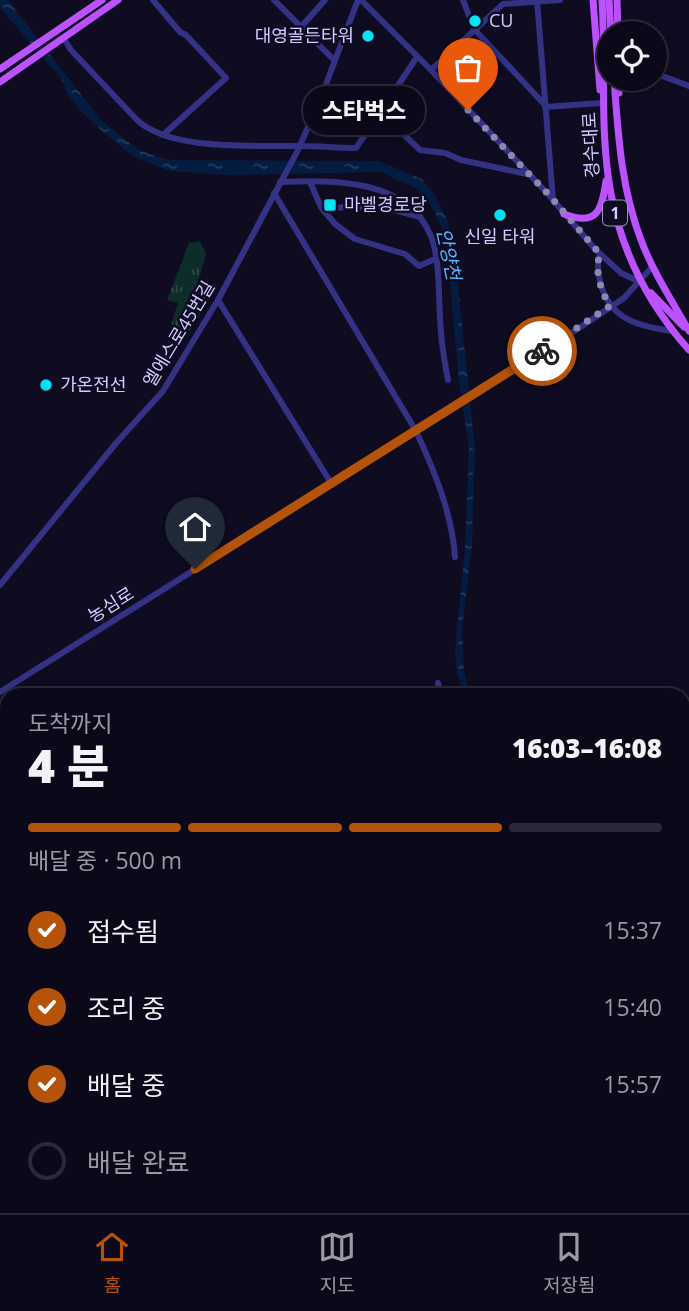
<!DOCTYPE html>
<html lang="ko">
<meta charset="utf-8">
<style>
:root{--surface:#0b0819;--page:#141122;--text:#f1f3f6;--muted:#9a9aa2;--line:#2b2938;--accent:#b45309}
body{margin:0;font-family:"Open Sans","Noto Sans KR",sans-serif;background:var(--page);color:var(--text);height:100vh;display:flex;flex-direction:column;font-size:26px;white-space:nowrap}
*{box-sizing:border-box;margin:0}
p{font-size:23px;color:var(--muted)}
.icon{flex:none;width:38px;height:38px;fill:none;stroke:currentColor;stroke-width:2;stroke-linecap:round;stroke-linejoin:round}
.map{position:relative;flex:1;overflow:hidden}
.drawer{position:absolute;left:0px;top:688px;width:690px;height:527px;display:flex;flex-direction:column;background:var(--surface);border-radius:21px 21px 0 0;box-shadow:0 7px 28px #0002,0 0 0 2px var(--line)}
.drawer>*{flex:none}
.controls{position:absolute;left:597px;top:21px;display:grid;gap:14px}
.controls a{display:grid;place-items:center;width:70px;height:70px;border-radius:50%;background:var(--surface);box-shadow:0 7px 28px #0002,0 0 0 2px var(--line);font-size:35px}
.pin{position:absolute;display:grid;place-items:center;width:60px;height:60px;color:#fff;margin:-72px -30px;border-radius:50% 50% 50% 0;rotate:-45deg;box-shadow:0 0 7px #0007}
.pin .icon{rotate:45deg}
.courier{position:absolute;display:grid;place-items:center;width:70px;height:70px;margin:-35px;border:5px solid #b45309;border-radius:50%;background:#fff;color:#222;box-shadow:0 2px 9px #0007}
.bubble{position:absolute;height:49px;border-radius:24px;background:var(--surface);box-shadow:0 7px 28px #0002,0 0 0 2px var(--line);font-size:23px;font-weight:800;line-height:49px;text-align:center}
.headline em{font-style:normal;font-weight:800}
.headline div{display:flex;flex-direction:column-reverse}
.headline{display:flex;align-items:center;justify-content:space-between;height:119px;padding:0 28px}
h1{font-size:46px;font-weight:800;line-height:52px}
.bar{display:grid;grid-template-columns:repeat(4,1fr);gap:10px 7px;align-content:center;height:84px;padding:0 28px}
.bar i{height:9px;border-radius:5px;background:var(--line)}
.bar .active{background:var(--accent)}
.bar p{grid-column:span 4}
ol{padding:0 28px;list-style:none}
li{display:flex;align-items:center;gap:21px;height:77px}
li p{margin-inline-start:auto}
li .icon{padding:7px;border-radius:50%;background:var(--accent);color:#fff;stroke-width:4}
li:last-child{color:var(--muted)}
li i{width:38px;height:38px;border:4px solid var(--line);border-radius:50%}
.tab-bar{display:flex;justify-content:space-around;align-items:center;height:98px;border-top:2px solid var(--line);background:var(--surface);font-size:19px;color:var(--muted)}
.tab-bar a{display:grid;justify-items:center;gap:4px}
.tab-bar .active{color:var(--accent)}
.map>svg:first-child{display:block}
.grass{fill:url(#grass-tufts)}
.water{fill:url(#water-ripples)}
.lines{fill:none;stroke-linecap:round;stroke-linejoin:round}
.minor{stroke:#333285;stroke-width:6}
.major{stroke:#bc52ff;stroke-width:7}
.minor-bridge{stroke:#333285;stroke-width:6}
.done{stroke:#8d88b1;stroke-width:7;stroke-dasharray:0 12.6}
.route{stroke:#b45309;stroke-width:9}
.poi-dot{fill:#00e2f6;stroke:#0f0b21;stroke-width:2.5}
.labels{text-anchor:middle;stroke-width:5;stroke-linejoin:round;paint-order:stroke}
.shield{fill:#0f0b21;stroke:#9791bc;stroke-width:2}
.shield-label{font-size:16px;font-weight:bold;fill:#d1cbff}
.poi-label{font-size:18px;fill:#d1cbff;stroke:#0f0b21;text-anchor:start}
.street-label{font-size:18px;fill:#d1cbff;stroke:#0f0b21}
.water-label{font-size:19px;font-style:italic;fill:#59b5ff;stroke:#0f0b21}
</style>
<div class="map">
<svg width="689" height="1213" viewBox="0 0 689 1213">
<defs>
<pattern id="grass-tufts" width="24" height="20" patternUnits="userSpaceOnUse" patternTransform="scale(1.75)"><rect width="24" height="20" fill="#0e2c2a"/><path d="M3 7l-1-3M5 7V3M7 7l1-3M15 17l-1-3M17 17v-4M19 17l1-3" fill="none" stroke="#30494a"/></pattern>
<pattern id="water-ripples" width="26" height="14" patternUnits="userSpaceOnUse" patternTransform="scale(1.75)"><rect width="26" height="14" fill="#051c41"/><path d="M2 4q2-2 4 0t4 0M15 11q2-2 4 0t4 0" fill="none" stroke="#283c5e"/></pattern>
</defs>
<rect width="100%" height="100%" fill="#0f0b21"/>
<polygon class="grass" points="200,241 206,254 196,289 210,299 190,331 171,324 178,303 167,300 189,243"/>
<polygon class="water" points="0,0 8,0 100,119 138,150 169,160 379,161 422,179 436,197 448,222 455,258 475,449 472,545 462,629 464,672 470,695 464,695 457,672 455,650 465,549 469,448 459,381 448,261 443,230 431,205 415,188 380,172 228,175 169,171 133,156 102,131 78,108 67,93 61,78 0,8"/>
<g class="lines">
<g class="minor">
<polyline points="153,0 180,32 186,35 226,78 163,135"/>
<polyline points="274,0 334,60"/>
<polyline points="361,0 431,70 548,194 595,249 621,273 640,282"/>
<polyline points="463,0 474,29 544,104"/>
<polyline points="537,0 553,200"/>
<polyline points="301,27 325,0"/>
<path d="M64 39 71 50 137 120C172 152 256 145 301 146 319 146 338 148 356 148L417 57"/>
<polyline points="431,70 503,4 560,0"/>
<polyline points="654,73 689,86"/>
<polyline points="545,107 601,103"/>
<polyline points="376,116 399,130 420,150 445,153 461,160 527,174"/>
<path d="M280 182C332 180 407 178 431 236 441 262 438 304 441 332 442 348 445 364 448 380"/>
<polyline points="310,182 321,207 335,224 355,239 405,254 419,266 435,259"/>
<path d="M274 193 416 431C434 470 452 513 455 557"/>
<path d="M324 211C343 203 359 211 372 204L420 217"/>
<path d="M600 254C597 263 598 267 599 276 606 317 634 326 672 331"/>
<polyline points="218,300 331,483"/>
<polyline points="0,585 117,442 163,391 218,300 298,150 323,92 358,0"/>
<polyline points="438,683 441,695"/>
<polyline points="0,692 576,330 624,298 652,267"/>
<polyline points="0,770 7,770"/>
<polyline points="682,818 689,814"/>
<polyline points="0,931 7,931"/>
<polyline points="682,950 689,954"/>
<polyline points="682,1007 689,1012"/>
<polyline points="0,1055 7,1055"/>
<polyline points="682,1082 689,1077"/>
<polyline points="682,1095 689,1091"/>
<polyline points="0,1169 7,1169"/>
<polyline points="0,1176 7,1182"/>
<polyline points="12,1208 19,1213"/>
<polyline points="30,1208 37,1213"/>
<polyline points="42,1208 50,1213"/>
<polyline points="256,1208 259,1213"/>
<polyline points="348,1208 351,1213"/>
<polyline points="605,1208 609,1213"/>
<polyline points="98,1213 107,1208"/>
<polyline points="178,1213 179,1208"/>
<polyline points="320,1213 329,1208"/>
<polyline points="402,1213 408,1208"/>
<polyline points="492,1213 500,1208"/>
<polyline points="511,1213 519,1208"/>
<polyline points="522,1213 524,1208"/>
</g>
<g class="major">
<polyline points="593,0 600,90"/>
<path d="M602 0C606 64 599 130 611 194 622 253 649 305 689 350"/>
<polyline points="609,0 611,33"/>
<polyline points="617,0 618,33"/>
<polyline points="0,69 102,0"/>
<path d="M614 79C618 133 621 188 641 240 653 272 672 301 689 331"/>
<polyline points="0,82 118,0"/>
<polyline points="619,93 619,79"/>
<path d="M564 214C597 227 602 210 606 181"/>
<polyline points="651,293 684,327"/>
<polyline points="3,1201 0,1196 1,1189 7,1185"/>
</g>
<polyline class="minor-bridge" points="0,1186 7,1191"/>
</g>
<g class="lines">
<path class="done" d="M468 110 550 196 600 254C594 270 601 292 610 306L542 351"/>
<polyline class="route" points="195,569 542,351"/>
</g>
<g class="poi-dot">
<circle cx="475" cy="21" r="7"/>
<circle cx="368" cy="36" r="7"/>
<rect x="323" y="198" width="14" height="14" rx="3.5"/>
<circle cx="500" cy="215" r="7"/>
<circle cx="46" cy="385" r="7"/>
</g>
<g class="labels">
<rect class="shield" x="603" y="200.5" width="24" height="25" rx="5"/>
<g class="shield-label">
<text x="615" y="219">1</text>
</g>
<g class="poi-label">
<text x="489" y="27">CU</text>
<text x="354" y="42" text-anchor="end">대영골든타워</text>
<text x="344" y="211">마벨경로당</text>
<text x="500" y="243" text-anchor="middle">신일 타워</text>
<text x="60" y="391">가온전선</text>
</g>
<g class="street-label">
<text transform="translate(591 145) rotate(-93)" y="6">경수대로</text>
<text transform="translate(179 334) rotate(-59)" y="6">엘에스로45번길</text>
<text transform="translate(111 605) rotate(-32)" y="6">농심로</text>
</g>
<g class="water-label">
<text transform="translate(449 254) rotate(78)" y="7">안양천</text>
</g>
</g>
</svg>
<div class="controls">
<a><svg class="icon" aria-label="locate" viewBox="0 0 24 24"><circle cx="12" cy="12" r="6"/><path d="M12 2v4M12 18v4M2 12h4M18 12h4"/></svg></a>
</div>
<div class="pin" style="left:468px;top:110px;background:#ea580c"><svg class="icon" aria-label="bag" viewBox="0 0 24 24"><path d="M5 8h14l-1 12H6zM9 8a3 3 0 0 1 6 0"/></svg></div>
<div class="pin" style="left:195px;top:569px;background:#1f2937"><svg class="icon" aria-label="home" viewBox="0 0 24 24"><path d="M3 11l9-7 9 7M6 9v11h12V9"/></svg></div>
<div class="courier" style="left:542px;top:351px"><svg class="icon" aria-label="bike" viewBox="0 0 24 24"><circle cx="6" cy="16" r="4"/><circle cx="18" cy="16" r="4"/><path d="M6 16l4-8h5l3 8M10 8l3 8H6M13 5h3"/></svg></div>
<div class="bubble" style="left:303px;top:86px;width:122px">스타벅스</div>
<section class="drawer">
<div class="headline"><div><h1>4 분</h1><p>도착까지</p></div><em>16:03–16:08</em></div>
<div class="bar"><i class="active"></i><i class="active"></i><i class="active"></i><i></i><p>배달 중 · 500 m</p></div>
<ol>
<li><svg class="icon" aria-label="check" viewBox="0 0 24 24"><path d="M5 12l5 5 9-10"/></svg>접수됨<p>15:37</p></li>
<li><svg class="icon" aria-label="check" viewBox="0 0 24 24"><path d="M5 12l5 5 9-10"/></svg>조리 중<p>15:40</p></li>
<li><svg class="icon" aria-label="check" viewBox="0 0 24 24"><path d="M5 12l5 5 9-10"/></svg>배달 중<p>15:57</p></li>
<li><i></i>배달 완료</li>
</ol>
</section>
</div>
<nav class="tab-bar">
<a class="active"><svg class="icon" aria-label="home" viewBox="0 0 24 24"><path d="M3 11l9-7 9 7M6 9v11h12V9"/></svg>홈</a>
<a><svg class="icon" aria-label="map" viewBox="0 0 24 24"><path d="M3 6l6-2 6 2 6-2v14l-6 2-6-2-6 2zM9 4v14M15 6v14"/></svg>지도</a>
<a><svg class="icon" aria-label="saved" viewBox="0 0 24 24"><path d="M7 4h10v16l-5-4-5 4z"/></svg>저장됨</a>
</nav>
